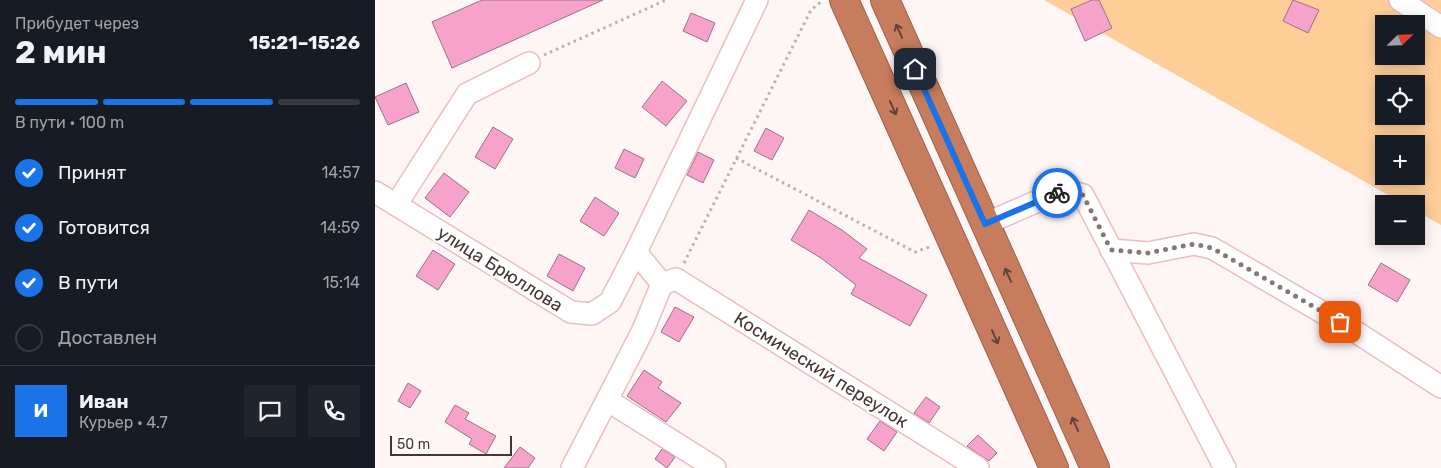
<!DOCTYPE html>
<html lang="ru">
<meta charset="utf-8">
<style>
:root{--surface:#171b24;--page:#20242c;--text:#f1f3f6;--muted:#9ea1a6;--line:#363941;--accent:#1a73e8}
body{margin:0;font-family:Rubik,sans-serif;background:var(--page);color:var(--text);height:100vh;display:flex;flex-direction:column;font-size:19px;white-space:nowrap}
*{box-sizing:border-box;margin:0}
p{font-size:16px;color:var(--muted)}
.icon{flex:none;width:28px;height:28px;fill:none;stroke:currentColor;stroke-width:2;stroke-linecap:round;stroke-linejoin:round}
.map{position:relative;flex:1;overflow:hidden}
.sheet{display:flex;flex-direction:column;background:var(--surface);width:375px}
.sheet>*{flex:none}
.needle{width:32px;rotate:67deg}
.tools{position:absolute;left:1000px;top:15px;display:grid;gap:10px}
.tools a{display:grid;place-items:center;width:50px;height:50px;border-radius:0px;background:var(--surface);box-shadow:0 2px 12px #0003;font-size:25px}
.scale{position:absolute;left:15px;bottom:12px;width:122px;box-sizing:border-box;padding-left:5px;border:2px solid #463535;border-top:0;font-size:14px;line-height:18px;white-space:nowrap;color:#463535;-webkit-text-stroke:4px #fff;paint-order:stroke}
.pin{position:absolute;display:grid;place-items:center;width:42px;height:42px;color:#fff;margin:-21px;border-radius:10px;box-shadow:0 2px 8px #0006}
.courier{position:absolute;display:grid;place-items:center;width:50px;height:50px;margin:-25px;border:4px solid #1a73e8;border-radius:50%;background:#fff;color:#222;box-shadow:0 1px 6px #0007}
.summary em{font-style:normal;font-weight:700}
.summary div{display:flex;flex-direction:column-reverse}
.summary{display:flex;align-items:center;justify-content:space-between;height:85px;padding:0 15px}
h1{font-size:32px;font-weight:700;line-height:38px}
.bar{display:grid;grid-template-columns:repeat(4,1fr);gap:8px 5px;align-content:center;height:60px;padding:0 15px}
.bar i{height:6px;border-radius:4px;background:var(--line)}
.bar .current{background:var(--accent)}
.bar p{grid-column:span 4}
.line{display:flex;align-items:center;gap:12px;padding:0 15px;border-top:1px solid var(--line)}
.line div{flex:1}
.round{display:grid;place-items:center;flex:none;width:52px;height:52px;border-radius:0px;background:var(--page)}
ol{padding:0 15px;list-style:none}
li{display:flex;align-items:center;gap:15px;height:55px}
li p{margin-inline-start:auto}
li .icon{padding:5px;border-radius:50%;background:var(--accent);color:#fff;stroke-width:4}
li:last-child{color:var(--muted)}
li i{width:28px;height:28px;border:2px solid var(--line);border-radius:50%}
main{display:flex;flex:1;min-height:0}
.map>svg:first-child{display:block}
.green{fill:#ffce98;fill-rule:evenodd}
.building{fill:#f6a2ca;stroke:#987585}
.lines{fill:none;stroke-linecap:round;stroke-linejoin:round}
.minor-casing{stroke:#e9bebf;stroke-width:24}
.highway-casing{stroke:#9a634f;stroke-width:30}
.path{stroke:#bcb0b0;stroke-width:3;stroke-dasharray:2.5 4;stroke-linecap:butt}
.minor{stroke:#fff;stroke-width:21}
.highway{stroke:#c77c5d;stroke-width:28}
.oneway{stroke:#60433d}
.done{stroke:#867878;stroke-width:5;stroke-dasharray:0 9}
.route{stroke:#1a73e8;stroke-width:6}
.labels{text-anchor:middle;stroke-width:4.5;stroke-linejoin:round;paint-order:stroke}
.street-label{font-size:18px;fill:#463535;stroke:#fff}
</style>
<main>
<section class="sheet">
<div class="summary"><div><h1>2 мин</h1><p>Прибудет через</p></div><em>15:21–15:26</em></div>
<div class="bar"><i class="current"></i><i class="current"></i><i class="current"></i><i></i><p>В пути · 100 m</p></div>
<ol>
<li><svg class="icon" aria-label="check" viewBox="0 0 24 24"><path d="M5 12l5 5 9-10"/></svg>Принят<p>14:57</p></li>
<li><svg class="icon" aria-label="check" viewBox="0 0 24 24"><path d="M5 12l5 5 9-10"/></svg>Готовится<p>14:59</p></li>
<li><svg class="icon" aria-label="check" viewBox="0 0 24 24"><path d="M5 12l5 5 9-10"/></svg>В пути<p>15:14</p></li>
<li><i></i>Доставлен</li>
</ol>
<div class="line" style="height:90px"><b class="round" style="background:var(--accent);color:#fff">И</b><div><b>Иван</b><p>Курьер · 4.7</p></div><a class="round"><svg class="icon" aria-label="chat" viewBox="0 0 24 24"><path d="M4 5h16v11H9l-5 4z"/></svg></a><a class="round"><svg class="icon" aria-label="phone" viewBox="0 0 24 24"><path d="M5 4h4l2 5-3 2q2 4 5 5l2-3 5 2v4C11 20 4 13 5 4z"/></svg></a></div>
</section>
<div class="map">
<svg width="1066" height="468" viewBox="0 0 1066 468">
<rect width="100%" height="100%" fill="#fef5f5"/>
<path class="green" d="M669 0H1066V225L1041 211V204H1029ZM1009 24H1041V56H1009ZM1009 84H1041V116H1009ZM1009 144H1041V176H1009Z"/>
<g class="building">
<polygon points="107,0 228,0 77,68 57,22"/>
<polygon points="717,0 724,0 737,28 710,41 696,9"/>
<polygon points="918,0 944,10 933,33 908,21"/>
<polygon points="316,13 340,23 332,42 308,31"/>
<polygon points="287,81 312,101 291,126 267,107"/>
<polygon points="31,83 44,112 13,125 0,97"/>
<polygon points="118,127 138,139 120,169 100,157"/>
<polygon points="391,128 409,138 397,160 379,151"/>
<polygon points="249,149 269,159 260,178 240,168"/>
<polygon points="323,152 339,160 328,183 312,175"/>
<polygon points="69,173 94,192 75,217 50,198"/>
<polygon points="220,197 244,213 229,236 205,221"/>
<polygon points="434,210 467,230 492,249 484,258 552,295 535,326 476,294 481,285 446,258 416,240"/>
<polygon points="58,250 80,264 63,290 41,276"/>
<polygon points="184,254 210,268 198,291 172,276"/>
<polygon points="1006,263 1035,280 1022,302 993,285"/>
<polygon points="300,307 319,317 304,342 286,332"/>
<polygon points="269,370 287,382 283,388 306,403 291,422 252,396"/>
<polygon points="33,383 46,391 35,408 23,401"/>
<polygon points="551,397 565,407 554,423 539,413"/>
<polygon points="80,405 94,413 90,419 121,436 111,454 94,444 97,439 70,422"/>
<polygon points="505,421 522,432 509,451 492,439"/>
<polygon points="603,435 622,453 614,461 592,446"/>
<polygon points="145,447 160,458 153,468 129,468"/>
<polygon points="287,449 300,457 292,468 280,459"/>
</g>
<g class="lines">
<defs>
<g id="minor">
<polyline points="1025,0 1066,27"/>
<polyline points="0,192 196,312 217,314 235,302 261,252"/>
<polyline points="21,205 92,94 154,63"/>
<polyline points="610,224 688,190 708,195 850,468"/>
<polyline points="736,250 773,253 819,244 837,248 981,332 1066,387"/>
<polyline points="287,284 301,279 603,468"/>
<polyline points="232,400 340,468"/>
<polyline points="197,468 268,330 287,284 261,252 382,0"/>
</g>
<g id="highway">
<polyline points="469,0 679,468"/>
<polyline points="510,0 720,468"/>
</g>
</defs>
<use href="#minor" class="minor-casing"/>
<use href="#highway" class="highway-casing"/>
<g class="path">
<polyline points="169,55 291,0"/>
<polyline points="361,158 540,252 557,246"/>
<polyline points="309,263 436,10 448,0"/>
</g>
<use href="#minor" class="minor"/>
<use href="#highway" class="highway"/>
</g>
<defs><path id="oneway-shaft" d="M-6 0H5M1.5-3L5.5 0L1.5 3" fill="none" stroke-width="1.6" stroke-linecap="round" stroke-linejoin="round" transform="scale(1.25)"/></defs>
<g class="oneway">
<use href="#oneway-shaft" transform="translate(524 31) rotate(-114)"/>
<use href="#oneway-shaft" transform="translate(518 108) rotate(66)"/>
<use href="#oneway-shaft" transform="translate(633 275) rotate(-114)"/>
<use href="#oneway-shaft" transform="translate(620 337) rotate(66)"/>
<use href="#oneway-shaft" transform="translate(700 424) rotate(-114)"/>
</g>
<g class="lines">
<polyline class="done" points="682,193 688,190 708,195 736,250 773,253 819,244 837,248 965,322"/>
<polyline class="route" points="540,69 610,224 682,193"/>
</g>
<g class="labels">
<g class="street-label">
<text transform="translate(125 269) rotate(32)" y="6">улица Брюллова</text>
<text transform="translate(446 370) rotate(32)" y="6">Космический переулок</text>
</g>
</g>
</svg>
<div class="tools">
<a><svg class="needle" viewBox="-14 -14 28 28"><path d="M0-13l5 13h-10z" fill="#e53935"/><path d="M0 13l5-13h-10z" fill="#9ea1a6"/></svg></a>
<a><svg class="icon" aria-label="locate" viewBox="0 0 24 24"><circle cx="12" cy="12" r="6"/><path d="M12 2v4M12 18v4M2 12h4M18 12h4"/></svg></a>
<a>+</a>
<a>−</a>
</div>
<div class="scale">50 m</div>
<div class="pin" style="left:965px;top:322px;background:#ea580c"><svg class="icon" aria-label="bag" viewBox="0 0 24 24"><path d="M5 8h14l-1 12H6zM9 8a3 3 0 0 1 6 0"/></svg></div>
<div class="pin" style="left:540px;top:69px;background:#1f2937"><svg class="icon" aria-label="home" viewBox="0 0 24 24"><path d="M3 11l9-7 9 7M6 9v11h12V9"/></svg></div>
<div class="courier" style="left:682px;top:193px"><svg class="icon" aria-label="bike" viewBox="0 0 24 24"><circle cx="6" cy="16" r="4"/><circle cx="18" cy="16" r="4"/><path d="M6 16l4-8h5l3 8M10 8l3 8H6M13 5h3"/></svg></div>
</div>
</main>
